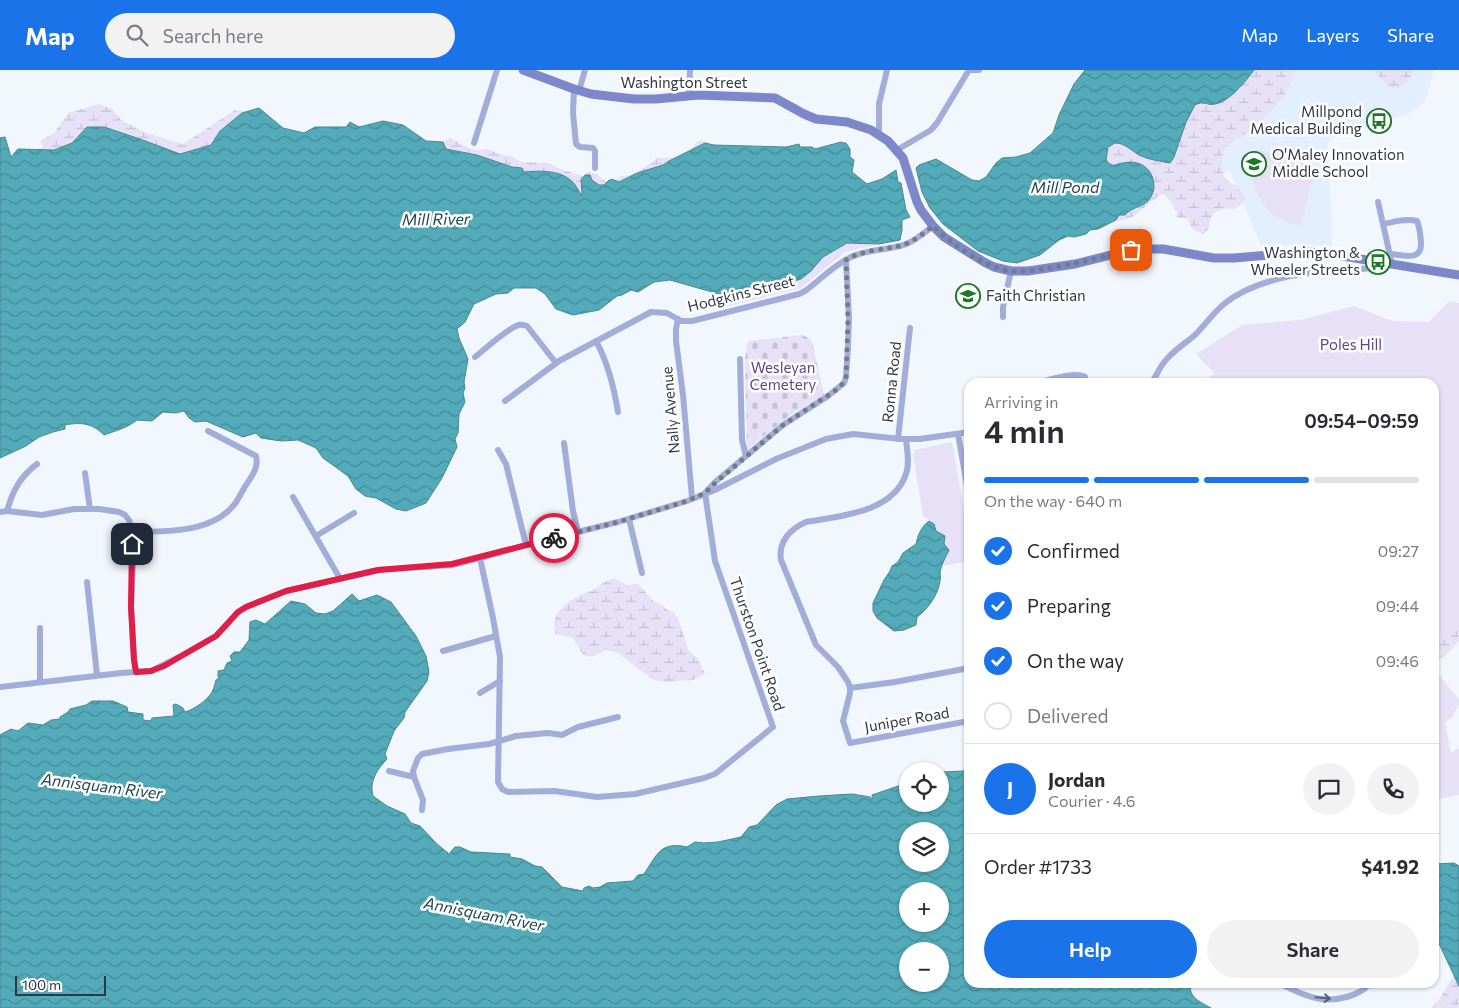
<!DOCTYPE html>
<meta charset="utf-8">
<style>
:root{--surface:#fff;--page:#f2f2f3;--text:#2b2b33;--muted:#7c7c81;--line:#e1e1e2;--accent:#1a73e8}
body{margin:0;font-family:Commissioner,sans-serif;background:var(--page);color:var(--text);height:100vh;display:flex;flex-direction:column;font-size:19px;white-space:nowrap}
*{box-sizing:border-box;margin:0}
p{font-size:16px;color:var(--muted)}
.icon{flex:none;width:28px;height:28px;fill:none;stroke:currentColor;stroke-width:2;stroke-linecap:round;stroke-linejoin:round}
.map{position:relative;flex:1;overflow:hidden}
.panel{position:absolute;left:964px;top:308px;width:475px;height:610px;display:flex;flex-direction:column;background:var(--surface);border-radius:15px;box-shadow:0 1px 4px #0004}
.panel>*{flex:none}
.fabs{position:absolute;left:899px;top:692px;display:grid;gap:10px}
.fabs a{display:grid;place-items:center;width:50px;height:50px;border-radius:50%;background:var(--surface);box-shadow:0 1px 4px #0004;font-size:25px}
.scale{position:absolute;left:15px;bottom:12px;width:91px;box-sizing:border-box;padding-left:5px;border:2px solid #2e3843;border-top:0;font-size:14px;line-height:18px;white-space:nowrap;color:#2e3843;-webkit-text-stroke:4px #fff;paint-order:stroke}
.pin{position:absolute;display:grid;place-items:center;width:42px;height:42px;color:#fff;margin:-21px;border-radius:10px;box-shadow:0 2px 8px #0006}
.courier{position:absolute;display:grid;place-items:center;width:50px;height:50px;margin:-25px;border:4px solid #e11d48;border-radius:50%;background:#fff;color:#222;box-shadow:0 1px 6px #0007}
.overview em{font-style:normal;font-weight:600}
.overview div{display:flex;flex-direction:column-reverse}
.overview{display:flex;align-items:center;justify-content:space-between;height:85px;padding:0 20px}
h1{font-size:32px;font-weight:600;line-height:38px}
.bar{display:grid;grid-template-columns:repeat(4,1fr);gap:8px 5px;align-content:center;height:60px;padding:0 20px}
.bar i{height:6px;border-radius:4px;background:var(--line)}
.bar .on{background:var(--accent)}
.bar p{grid-column:span 4}
.line{display:flex;align-items:center;gap:12px;padding:0 20px;border-top:1px solid var(--line)}
.line div{flex:1}
.round{display:grid;place-items:center;flex:none;width:52px;height:52px;border-radius:26px;background:var(--page)}
ol{padding:0 20px;list-style:none}
li{display:flex;align-items:center;gap:15px;height:55px}
li p{margin-inline-start:auto}
li .icon{padding:5px;border-radius:50%;background:var(--accent);color:#fff;stroke-width:4}
li:last-child{color:var(--muted)}
li i{width:28px;height:28px;border:2px solid var(--line);border-radius:50%}
.cta{display:flex;gap:10px;margin-top:auto;padding:10px 20px}
.cta a{flex:1;height:58px;border-radius:30px;background:var(--accent);color:#fff;font-size:20px;font-weight:600;line-height:58px;text-align:center}
.cta a+a{background:var(--page);color:var(--text)}
header{display:flex;align-items:center;gap:30px;box-sizing:border-box;height:70px;padding:0 25px;background:var(--accent);color:#fff}
header strong{font-size:24px}
nav{display:flex;gap:28px;margin-inline-start:auto;font-size:18px}
.search{width:350px;height:45px;background:var(--page);display:flex;align-items:center;gap:12px;box-sizing:border-box;padding:0 18px;border-radius:28px;color:var(--muted);font-size:19px}
.map>svg:first-child{display:block}
.built{fill:#e3effe}
.wetland{fill:url(#wetland-marsh)}
.cemetery{fill:url(#cemetery-stones)}
.park{fill:#e7e1f8}
.water{fill:url(#water-waves);stroke:#488896;fill-rule:evenodd}
.lines{fill:none;stroke-linecap:round;stroke-linejoin:round}
.street{stroke:#a3adda;stroke-width:6}
.secondary{stroke:#7c88c9;stroke-width:9}
.oneway{stroke:#576178}
.done{stroke:#737b84;stroke-width:5;stroke-dasharray:0 9}
.route{stroke:#e11d48;stroke-width:6}
.labels{text-anchor:middle;stroke-width:5;stroke-linejoin:round;paint-order:stroke}
.street-label{font-size:15px;fill:#2e3843;stroke:#fff}
.poi-label{font-size:15px;fill:#2e3843;stroke:#fff;text-anchor:end}
.park-label{font-size:15px;fill:#5f468e;stroke:#fff}
.water-label{font-size:16px;font-style:italic;fill:#1f474e;stroke:#fff}
</style>
<header>
<strong>Map</strong>
<div class="search"><svg class="icon" aria-label="search" viewBox="0 0 24 24"><circle cx="10" cy="10" r="6"/><path d="M15 15l6 6"/></svg>Search here</div>
<nav><a>Map</a><a>Layers</a><a>Share</a></nav>
</header>
<div class="map">
<svg width="1459" height="938" viewBox="0 0 1459 938">
<defs>
<pattern id="wetland-marsh" width="20" height="14" patternUnits="userSpaceOnUse" patternTransform="scale(1.25)"><rect width="20" height="14" fill="#e7e1f8"/><path d="M1 5h8M5 5V1M11 12h8M15 12V8" fill="none" stroke="#c6c2d6"/></pattern>
<pattern id="cemetery-stones" width="16" height="16" patternUnits="userSpaceOnUse" patternTransform="scale(1.25)"><rect width="16" height="16" fill="#e7e1f8"/><path d="M2 7V4a2 2 0 0 1 4 0v3zM10 15v-3a2 2 0 0 1 4 0v3z" fill="#c6c2d6"/></pattern>
<pattern id="water-waves" width="16" height="10" patternUnits="userSpaceOnUse" patternTransform="scale(1.25)"><rect width="16" height="10" fill="#53aab9"/><path d="M0 5q4-4 8 0t8 0" fill="none" stroke="#458b98"/></pattern>
</defs>
<rect width="100%" height="100%" fill="#f2f7fd"/>
<polygon class="built" points="1160,0 1434,0 1428,22 1424,31 1418,38 1408,44 1336,67 1329,72 1327,75 1330,109 1332,177 1306,174 1262,178 1230,101 1188,117"/>
<g class="wetland">
<path d="M1254 0H1295C1292 6 1291 12 1288 18 1281 33 1263 50 1250 61 1242 68 1233 67 1226 78 1218 89 1220 114 1237 115L1246 129C1242 133 1239 138 1233 139 1230 139 1227 138 1225 139 1213 140 1209 149 1209 159L1203 164 1192 159 1188 149 1177 148V141L1175 140 1170 130 1163 124 1160 125 1134 146 1128 149 1116 151 1119 145H1125L1130 140 1148 131 1130 93C1120 92 1114 99 1106 90L1108 77 1115 73H1121L1174 87 1186 52 1195 35 1205 32 1212 35C1230 27 1243 16 1254 0Z"/>
<path d="M1373 0H1414C1411 7 1409 13 1402 16 1388 23 1382 8 1373 0Z"/>
<polygon points="99,34 112,39 121,50 146,63 183,74 235,40 247,41 242,43 220,61 209,78 192,89 87,57 72,73 54,80 38,79 43,77 40,71 54,63 68,43"/>
<path d="M450 68C465 75 471 83 488 79L499 84 513 87 521 92 548 93 563 100 583 106 588 102 597 104 607 113 602 118 580 127 578 117 570 109 550 100 523 104 446 80 443 72Z"/>
<path d="M701 70 712 75 626 119 614 111 621 106 636 105 639 101 655 90 656 88C679 87 682 90 698 71Z"/>
<path d="M614 508 627 515 638 514 653 531 662 535 668 540 674 542 679 551 689 581 698 589 705 604 693 610 666 612 653 610 618 583 606 580 592 587 583 585 573 568 556 564C548 544 568 530 585 523 589 521 589 522 593 520 600 516 605 510 614 508Z"/>
<polygon points="1459,543 1459,571 1444,587 1434,591 1434,565"/>
<path d="M1459 896V938H1431C1445 925 1449 911 1459 896Z"/>
</g>
<polygon class="cemetery" points="802,265 809,268 812,271 824,325 789,346 747,379 745,288 748,271"/>
<g class="park">
<path d="M1255 79 1312 95 1315 100 1301 156C1277 150 1263 141 1255 118 1253 112 1251 105 1251 99 1252 92 1254 86 1255 79Z"/>
<polygon points="847,173 854,173 877,175 852,180 844,183 801,218 724,237 719,224 768,218 784,214 811,201 826,184"/>
<polygon points="1449,231 1459,233 1459,555 1434,577 1434,312 1205,312 1214,303 1196,284 1242,255 1300,250 1354,236 1392,251 1429,252"/>
<polygon points="952,372 969,468 969,491 943,496 949,480 944,474 945,466 936,461 934,454 923,446 913,384 915,380"/>
<path d="M1434 598 1459 630V635C1452 643 1457 647 1445 652L1451 683 1459 678V725L1438 729 1434 713Z"/>
</g>
<g class="water">
<path d="M1085 0H1254C1246 11 1229 32 1215 34 1207 36 1204 30 1195 35L1186 52 1174 87 1170 93C1160 91 1150 90 1141 86 1131 81 1126 73 1115 73L1108 77 1106 90C1108 92 1109 94 1112 95 1115 96 1119 93 1123 93 1140 89 1154 99 1154 117 1154 121 1151 128 1148 131 1142 137 1132 137 1125 145H1119L1116 150 1098 159 1090 160 1086 164 1074 167 1068 166 1059 170 1040 185 1017 193 1003 191 978 181 943 154 930 138 922 122 916 98 919 95 936 89 972 110 979 111 986 107 996 93 1002 88 1016 87 1030 83 1053 63 1059 45 1074 14Z"/>
<path d="M259 38 283 58 304 63 315 57H346L350 52 359 57 383 51 403 55 426 71 443 72 446 79 477 85 512 97 522 98 524 102C548 100 572 100 581 126L582 122 581 110 585 105H590L592 110 599 115H604L609 110H611L612 109 619 112 637 103 663 95 669 91 705 73 714 75 786 77 799 74 800 77H812L815 79 841 72 844 73H846L850 79V87L854 90 852 102 867 114 882 109 896 100 898 112 901 113 906 140 910 147 902 150V160L900 170 879 174 847 173 823 187 811 201 801 209 784 214 719 224 670 210 654 212 638 222 631 220 622 225 617 226 599 240 573 245 556 239 545 224 536 218H514L508 223 496 224 474 234 465 252 457 259 459 268 468 289 464 312 465 318 463 323 465 332 459 344 458 363 455 369 457 377 442 408 426 433 406 441 396 439 376 428 365 426 356 419 348 406 323 388 316 378 298 370 281 371 261 368 256 363 243 367 206 351 195 352 189 348 184 341 176 343 163 342 152 351 137 350C127 358 115 361 104 365 92 353 81 352 65 355V359L53 362 39 367 26 376 0 388V68L5 67 11 87 18 79 54 80 72 73 87 57H104L140 69 180 84 211 75 220 61 242 43Z"/>
<path d="M929 451 934 454 936 461 945 466 944 474 949 480C946 487 941 495 940 503 940 505 941 508 940 511 938 525 928 539 917 547L916 555 904 560 894 561 877 548 873 541V533L884 510 890 501 892 496 898 492 903 483 916 474C918 465 921 457 929 451Z"/>
<path d="M352 524 359 531 377 525 391 532 416 566 426 586 429 602 427 611 405 642 404 648 394 661 385 684 387 689C377 700 369 711 373 726L387 736 405 744 411 753 420 756 437 774 448 783V785L455 777H460L471 782 510 784V787L522 789 535 796 542 797 562 817 583 821 584 818 589 816 593 818 600 817 607 813 633 811 638 805 644 804C657 785 660 771 687 777L695 772 704 773 718 772 741 767 749 757 757 755 776 735 787 729 819 726 852 724 870 727 871 730 872 729V725L907 713 908 734H940V701H926L931 699 942 702 964 701 969 694V912L1190 913C1189 928 1199 931 1211 938H0V665L11 659 18 661 28 653 43 655 51 650 60 649V647L68 642 70 639 86 635 92 631H113L127 637 128 642 143 644V650L151 651 152 648 174 646 173 635 176 634 183 638 185 642C193 640 208 630 212 622 214 618 215 614 216 610L219 608 218 606V601L224 600 227 593 232 591 230 586 234 582H240L249 570 250 552 256 550 265 554 291 531 305 534 316 543 325 544 333 541ZM940 761V794H908V761ZM940 821V854H908V821ZM940 881V914H908V881Z"/>
<polygon points="1454,793 1459,796 1459,916 1434,863 1434,794"/>
</g>
<g class="lines">
<g class="street">
<polyline points="972,0 979,0"/>
<polyline points="574,19 573,43 576,74 580,77 593,78 595,81 595,98"/>
<polyline points="579,21 585,0"/>
<polyline points="689,25 690,0"/>
<polyline points="879,65 879,34 887,0"/>
<polyline points="474,73 497,0"/>
<polyline points="897,80 931,60 937,53 969,0"/>
<path d="M1383 154C1394 152 1406 148 1417 151 1420 158 1420 164 1421 172 1422 192 1405 185 1390 184"/>
<polyline points="1003,247 1003,237 1011,201"/>
<polyline points="678,249 676,259 676,271 683,325 692,428"/>
<path d="M596 271C608 293 614 317 618 342"/>
<path d="M475 287C484 280 509 257 519 255 523 254 524 255 527 256L556 293"/>
<polyline points="740,289 742,370 746,386"/>
<path d="M1039 312C1051 310 1074 301 1085 307L1086 312"/>
<path d="M1152 312C1157 305 1160 296 1166 290 1174 280 1186 273 1195 265 1205 255 1213 243 1224 234 1247 215 1280 207 1309 203 1337 198 1365 202 1392 194L1378 132"/>
<path d="M505 331 559 291 651 242 667 243 681 251H692L799 224 805 221C820 210 834 195 851 187 866 180 884 180 900 176 912 173 923 164 933 156"/>
<polyline points="958,364 969,427"/>
<polyline points="898,369 910,258"/>
<path d="M906 369C907 381 910 393 906 404 893 443 839 446 806 452 790 459 778 472 781 490L816 575 838 597 848 612 850 618V623L843 651 850 673 969 651"/>
<polyline points="564,373 573,441 578,462"/>
<polyline points="498,380 506,394 526,475"/>
<polyline points="85,403 90,439"/>
<polyline points="293,427 335,500 340,508"/>
<path d="M7 441C13 420 20 407 37 394"/>
<polyline points="0,442 7,441 42,445 74,439 99,439 119,442 125,445 129,450 131,457 133,488 131,537 134,590 136,602"/>
<polyline points="629,449 642,503"/>
<path d="M132 462C165 461 210 464 234 435 239 429 242 421 246 415 252 406 259 397 256 386L208 361"/>
<polyline points="316,466 354,443"/>
<polyline points="480,488 493,548 500,587 498,712 502,719 508,722 555,721 597,727 635,724 704,708 715,704 773,657 715,491 705,423 714,413 783,355 828,326 844,313 846,307 848,277 849,248 846,190"/>
<polyline points="87,512 97,605"/>
<polyline points="443,581 496,566"/>
<polyline points="40,612 40,558"/>
<polyline points="0,617 121,603 151,601 179,587 216,566 238,542 246,537 286,521 379,500 452,495 480,488 537,472 618,452 687,431 715,420 776,389 826,369 853,364 901,369 920,369 969,362"/>
<polyline points="850,618 895,612 969,598"/>
<polyline points="480,623 500,611"/>
<polyline points="389,701 414,707"/>
<polyline points="422,740 423,730 414,707 413,701 418,688 422,684 448,679 489,674 516,666 548,663 562,665 578,657 618,647"/>
<path d="M1277 912C1291 919 1306 927 1321 929 1337 931 1361 926 1371 912"/>
</g>
<polyline class="secondary" points="523,0 574,19 591,24 608,26 634,29 656,29 698,25 775,28 804,44 816,49 847,52 871,60 888,71 903,88 917,132 921,140 933,156 944,167 984,192 994,197 1011,201 1028,201 1075,194 1131,180 1144,179 1163,179 1214,188 1234,188 1306,182 1324,183 1459,205"/>
</g>
<defs><path id="oneway-shaft" d="M-6 0H5M1.5-3L5.5 0L1.5 3" fill="none" stroke-width="1.6" stroke-linecap="round" stroke-linejoin="round" transform="scale(1.25)"/></defs>
<use class="oneway" href="#oneway-shaft" transform="translate(1323 928) rotate(5)"/>
<g class="lines">
<path class="done" d="M554 468 618 452 687 431 705 423 714 414 783 355 839 318 844 312 846 307 848 248 846 190C862 180 882 180 899 176 912 173 923 164 933 156 952 174 985 198 1011 201 1024 202 1037 200 1049 198 1077 194 1104 186 1131 180"/>
<polyline class="route" points="132,474 131,537 134,590 136,602 151,601 164,596 216,566 238,542 246,537 286,521 378,500 452,494 554,468"/>
</g>
<defs>
<symbol id="bus-ring" viewBox="-11 -11 22 22"><circle r="9.5" fill="#fff" stroke="#1c7827" stroke-width="1.5"/><path d="M-5-6H5V4H4V6H2V4H-2V6H-4V4H-5ZM-3.5-4V0h7V-4ZM-3.5 1.2v1.5H-2V1.2ZM2 1.2v1.5H3.5V1.2Z" fill="#1c7827"/></symbol>
<symbol id="school-ring" viewBox="-11 -11 22 22"><circle r="9.5" fill="#fff" stroke="#1c7827" stroke-width="1.5"/><path d="M0-5L7-2L0 1L-7-2ZM-4 1L0 2.5L4 1V4Q0 6-4 4Z" fill="#1c7827"/></symbol>
</defs>
<g fill-rule="evenodd">
<use href="#bus-ring" x="1365" y="37" width="28" height="28"/>
<use href="#school-ring" x="1240" y="80" width="28" height="28"/>
<use href="#bus-ring" x="1364" y="178" width="28" height="28"/>
<use href="#school-ring" x="954" y="212" width="28" height="28"/>
</g>
<g class="labels">
<g class="street-label">
<text x="684" y="18">Washington Street</text>
<text transform="translate(741 224) rotate(-14)" y="5">Hodgkins Street</text>
<text transform="translate(892 312) rotate(-84)" y="5">Ronna Road</text>
<text transform="translate(671 340) rotate(-95)" y="5">Nally Avenue</text>
<text transform="translate(757 574) rotate(71)" y="5">Thurston Point Road</text>
<text transform="translate(907 650) rotate(-10)" y="5">Juniper Road</text>
</g>
<g class="poi-label">
<text x="1362" y="47">Millpond<tspan x="1362" dy="17">Medical Building</tspan></text>
<text x="1272" y="90" text-anchor="start">O'Maley Innovation<tspan x="1272" dy="17">Middle School</tspan></text>
<text x="1360" y="188">Washington &amp;<tspan x="1360" dy="17">Wheeler Streets</tspan></text>
<text x="986" y="231" text-anchor="start">Faith Christian</text>
</g>
<g class="park-label">
<text x="1351" y="280">Poles Hill</text>
<text x="783" y="303">Wesleyan<tspan x="783" dy="17">Cemetery</tspan></text>
</g>
<g class="water-label">
<text x="1065" y="123">Mill Pond</text>
<text transform="translate(436 149) rotate(-1)" y="6">Mill River</text>
<text transform="translate(102 716) rotate(7)" y="6">Annisquam River</text>
<text transform="translate(484 844) rotate(11)" y="6">Annisquam River</text>
</g>
</g>
</svg>
<div class="fabs">
<a><svg class="icon" aria-label="locate" viewBox="0 0 24 24"><circle cx="12" cy="12" r="6"/><path d="M12 2v4M12 18v4M2 12h4M18 12h4"/></svg></a>
<a><svg class="icon" aria-label="layers" viewBox="0 0 24 24"><path d="M12 4l9 5-9 5-9-5zM3 14l9 5 9-5"/></svg></a>
<a>+</a>
<a>−</a>
</div>
<div class="scale">100 m</div>
<div class="pin" style="left:1131px;top:180px;background:#ea580c"><svg class="icon" aria-label="bag" viewBox="0 0 24 24"><path d="M5 8h14l-1 12H6zM9 8a3 3 0 0 1 6 0"/></svg></div>
<div class="pin" style="left:132px;top:474px;background:#1f2937"><svg class="icon" aria-label="home" viewBox="0 0 24 24"><path d="M3 11l9-7 9 7M6 9v11h12V9"/></svg></div>
<div class="courier" style="left:554px;top:468px"><svg class="icon" aria-label="bike" viewBox="0 0 24 24"><circle cx="6" cy="16" r="4"/><circle cx="18" cy="16" r="4"/><path d="M6 16l4-8h5l3 8M10 8l3 8H6M13 5h3"/></svg></div>
<section class="panel">
<div class="overview"><div><h1>4 min</h1><p>Arriving in</p></div><em>09:54–09:59</em></div>
<div class="bar"><i class="on"></i><i class="on"></i><i class="on"></i><i></i><p>On the way · 640 m</p></div>
<ol>
<li><svg class="icon" aria-label="check" viewBox="0 0 24 24"><path d="M5 12l5 5 9-10"/></svg>Confirmed<p>09:27</p></li>
<li><svg class="icon" aria-label="check" viewBox="0 0 24 24"><path d="M5 12l5 5 9-10"/></svg>Preparing<p>09:44</p></li>
<li><svg class="icon" aria-label="check" viewBox="0 0 24 24"><path d="M5 12l5 5 9-10"/></svg>On the way<p>09:46</p></li>
<li><i></i>Delivered</li>
</ol>
<div class="line" style="height:90px"><b class="round" style="background:var(--accent);color:#fff">J</b><div><b>Jordan</b><p>Courier · 4.6</p></div><a class="round"><svg class="icon" aria-label="chat" viewBox="0 0 24 24"><path d="M4 5h16v11H9l-5 4z"/></svg></a><a class="round"><svg class="icon" aria-label="phone" viewBox="0 0 24 24"><path d="M5 4h4l2 5-3 2q2 4 5 5l2-3 5 2v4C11 20 4 13 5 4z"/></svg></a></div>
<div class="line" style="height:65px"><div>Order #1733</div><b>$41.92</b></div>
<div class="cta"><a>Help</a><a>Share</a></div>
</section>
</div>
